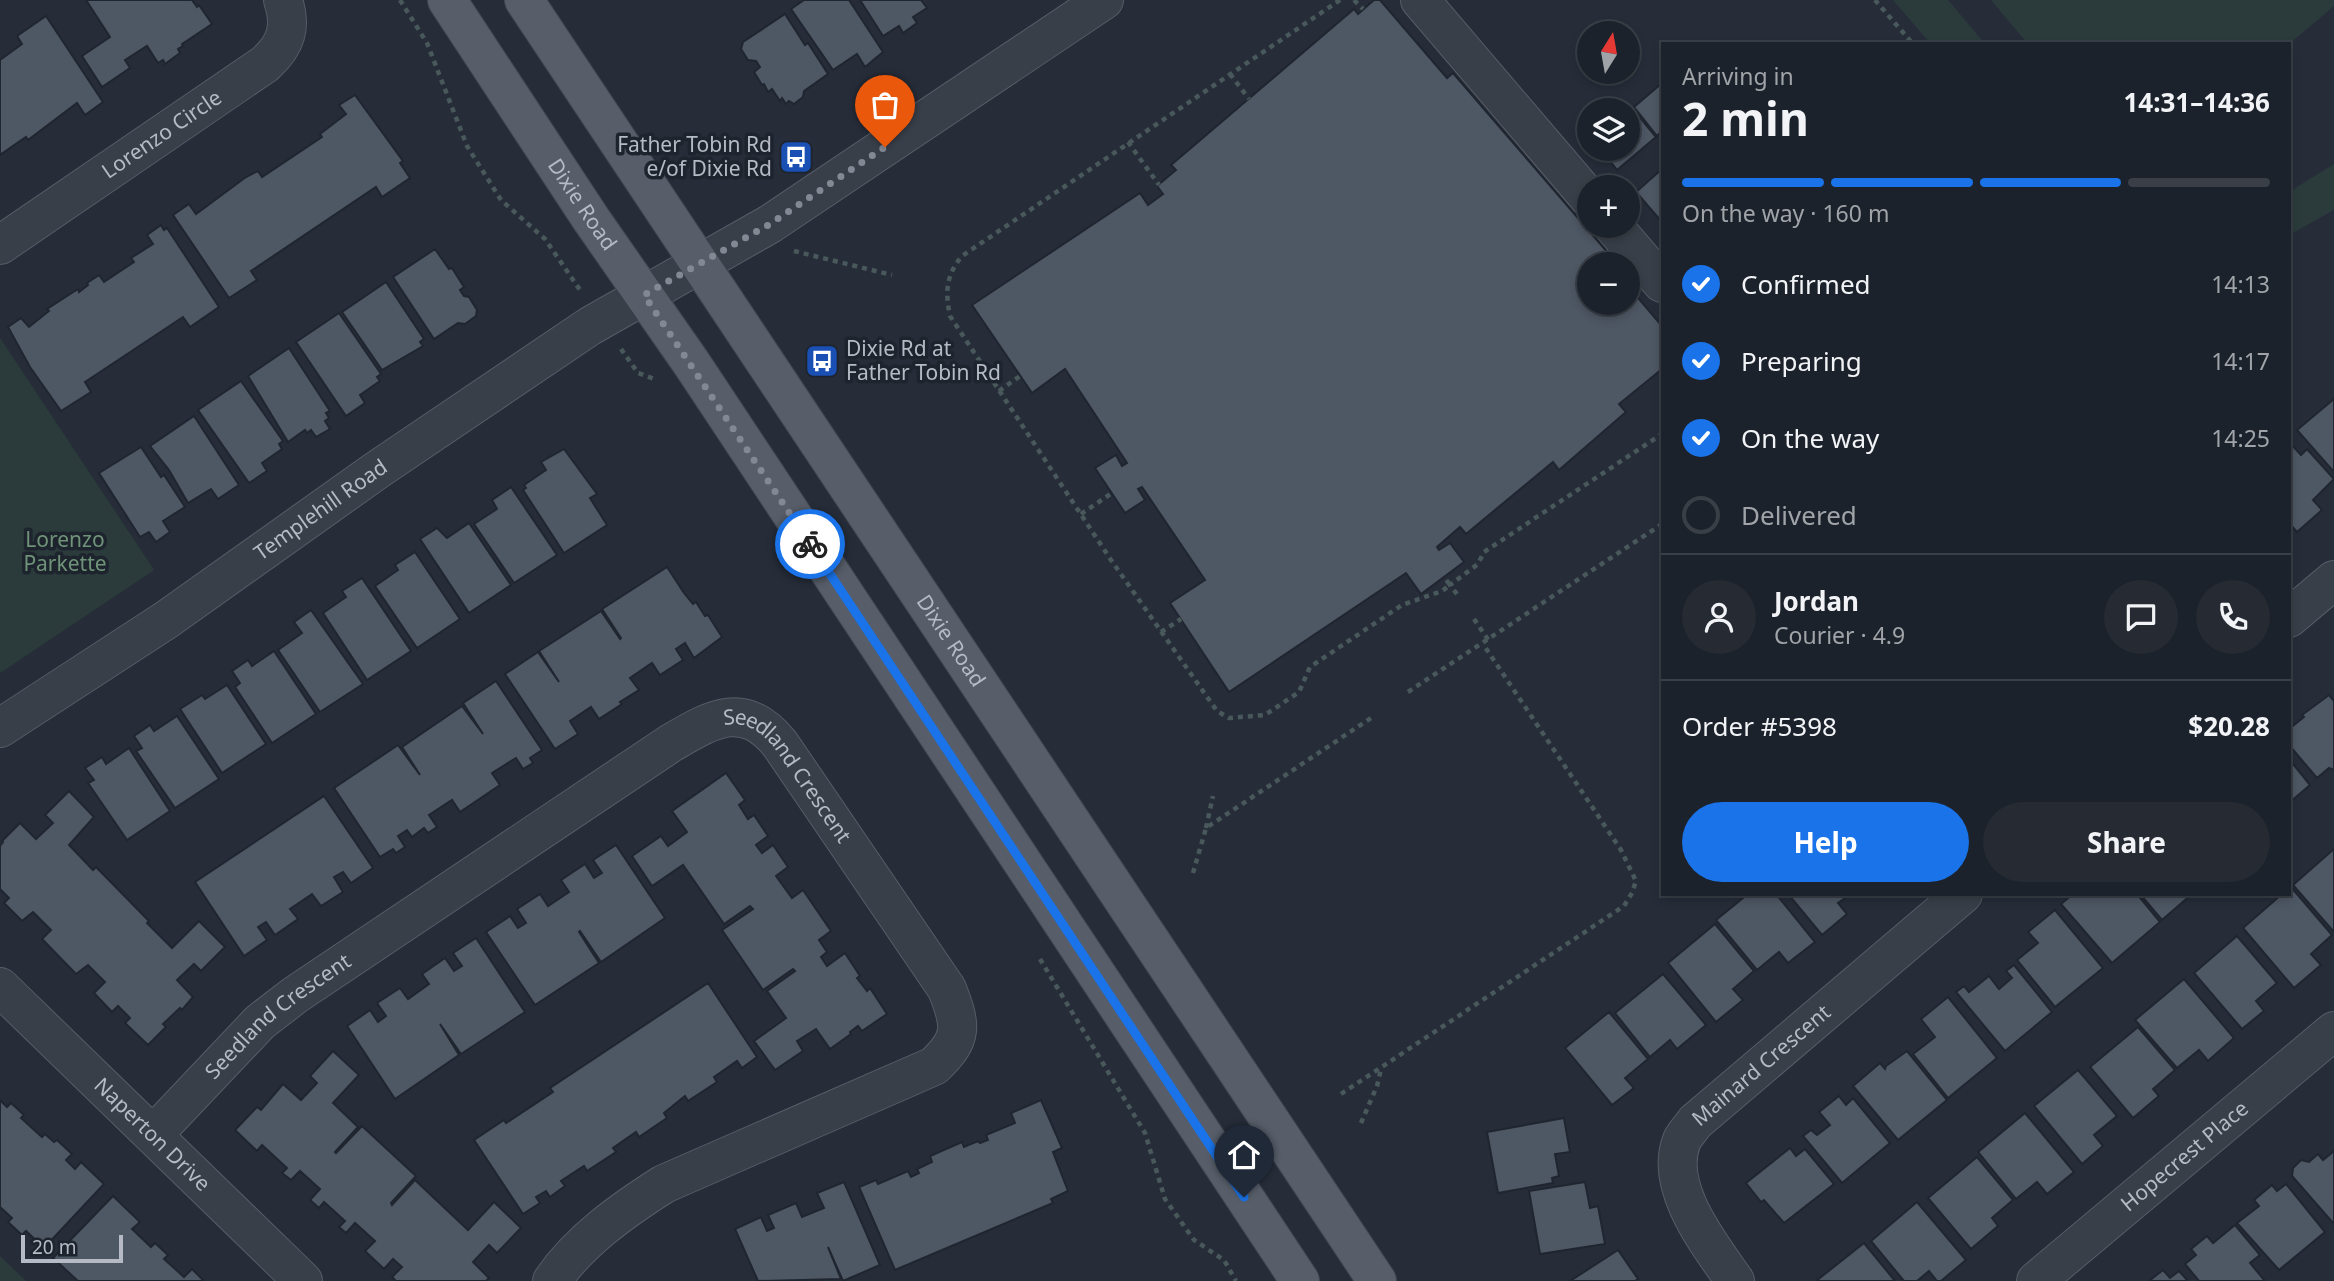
<!DOCTYPE html>
<meta charset="utf-8">
<style>
:root{--surface:#1c222b;--page:#252a33;--text:#f1f3f6;--muted:#a0a4a9;--line:#3a3f47;--accent:#1a73e8}
body{margin:0;font-family:"Noto Sans",sans-serif;background:var(--page);color:var(--text);height:100vh;display:flex;flex-direction:column;font-size:26px;white-space:nowrap}
*{box-sizing:border-box;margin:0}
p{font-size:23px;color:var(--muted)}
.icon{flex:none;width:38px;height:38px;fill:none;stroke:currentColor;stroke-width:2;stroke-linecap:round;stroke-linejoin:round}
.map{position:relative;flex:1;overflow:hidden}
.panel{position:absolute;left:1661px;top:42px;width:630px;height:854px;display:flex;flex-direction:column;background:var(--surface);border-radius:0px;box-shadow:0 4px 10px #0003,0 0 0 2px var(--line)}
.panel>*{flex:none}
.needle{width:46px;rotate:11deg}
.buttons{position:absolute;left:1577px;top:21px;display:grid;gap:14px}
.buttons a{display:grid;place-items:center;width:63px;height:63px;border-radius:50%;background:var(--surface);box-shadow:0 4px 10px #0003,0 0 0 2px var(--line);font-size:35px}
.scale{position:absolute;left:21px;bottom:18px;width:102px;box-sizing:border-box;padding-left:7px;border:4px solid #b5bac5;border-top:0;font-size:19px;line-height:24px;white-space:nowrap;color:#b5bac5;-webkit-text-stroke:5px #1e242e;paint-order:stroke}
.pin{position:absolute;display:grid;place-items:center;width:60px;height:60px;color:#fff;margin:-72px -30px;border-radius:50% 50% 50% 0;rotate:-45deg;box-shadow:0 0 7px #0007}
.pin .icon{rotate:45deg}
.courier{position:absolute;display:grid;place-items:center;width:70px;height:70px;margin:-35px;border:5px solid #1a73e8;border-radius:50%;background:#fff;color:#222;box-shadow:0 2px 9px #0007}
.head em{font-style:normal;font-weight:700}
.head div{display:flex;flex-direction:column-reverse}
.head{display:flex;align-items:center;justify-content:space-between;height:119px;padding:0 21px}
h1{font-size:46px;font-weight:700;line-height:52px}
.bar{display:grid;grid-template-columns:repeat(4,1fr);gap:10px 7px;align-content:center;height:84px;padding:0 21px}
.bar i{height:9px;border-radius:5px;background:var(--line)}
.bar .on{background:var(--accent)}
.bar p{grid-column:span 4}
.line{display:flex;align-items:center;gap:18px;padding:0 21px;border-top:2px solid var(--line)}
.line div{flex:1}
.round{display:grid;place-items:center;flex:none;width:74px;height:74px;border-radius:37px;background:var(--page)}
ol{padding:0 21px;list-style:none}
li{display:flex;align-items:center;gap:21px;height:77px}
li p{margin-inline-start:auto}
li .icon{padding:7px;border-radius:50%;background:var(--accent);color:#fff;stroke-width:4}
li:last-child{color:var(--muted)}
li i{width:38px;height:38px;border:4px solid var(--line);border-radius:50%}
.action{display:flex;gap:14px;margin-top:auto;padding:14px 21px}
.action a{flex:1;height:80px;border-radius:42px;background:var(--accent);color:#fff;font-size:28px;font-weight:700;line-height:80px;text-align:center}
.action a+a{background:var(--page);color:var(--text)}
.map>svg:first-child{display:block}
.green{fill:#2b3b3c}
.building{fill:#4e5764;stroke:#202630;stroke-width:2}
.lines{fill:none;stroke-linecap:round;stroke-linejoin:round}
.minor-casing{stroke:#575d67;stroke-width:40}
.major-casing{stroke:#424852;stroke-width:40}
.path{stroke:#49585b;stroke-width:4.5;stroke-dasharray:5 5;stroke-linecap:butt}
.minor{stroke:#393f49;stroke-width:38}
.major{stroke:#575e69;stroke-width:38}
.done{stroke:#838994;stroke-width:7;stroke-dasharray:0 12.6}
.route{stroke:#1a73e8;stroke-width:9}
.labels{text-anchor:middle;stroke-width:7;stroke-linejoin:round;paint-order:stroke}
.street-label{font-size:21px;fill:#b5bac5;stroke:#1e242e}
.poi-label{font-size:21px;fill:#b5bac5;stroke:#1e242e;text-anchor:end}
.park-label{font-size:21px;fill:#6f9378;stroke:#1e242e}
</style>
<div class="map">
<svg width="2334" height="1281" viewBox="0 0 2334 1281">
<rect width="100%" height="100%" fill="#262d39"/>
<g class="green">
<polygon points="1893,0 1948,0 1985,44 1931,44"/>
<polygon points="1991,0 2334,0 2334,6 2289,44 2028,44"/>
<polygon points="2334,164 2334,210 2289,235 2289,192"/>
<polygon points="0,338 154,570 0,673"/>
<polygon points="0,1256 26,1281 0,1281"/>
</g>
<g class="building">
<polygon points="86,0 192,0 197,7 199,5 212,24 182,44 183,46 178,49 180,53 165,64 163,60 158,63 147,46 125,60 130,68 102,87 82,56 110,37"/>
<polygon points="804,0 849,0 883,52 865,67 857,54 833,70 791,9"/>
<polygon points="860,0 921,0 927,8 913,17 917,23 903,33 899,26 883,36"/>
<polygon points="1374,0 1380,0 1447,78 1453,73 1609,254 1604,258 1609,264 1589,264 1589,303 1628,303 1628,286 1662,326 1662,369 1619,404 1626,412 1559,470 1553,462 1466,534 1460,527 1437,547 1439,550 1450,543 1464,562 1421,594 1406,573 1229,692 1170,603 1205,580 1142,487 1138,489 1145,500 1125,513 1095,468 1116,455 1122,466 1127,463 1065,369 1032,393 972,305 1140,193 1148,205 1163,194 1157,186 1176,170 1171,165 1354,9 1358,14"/>
<polygon points="785,14 805,45 808,43 828,74 804,91 803,97 794,104 789,101 786,104 782,98 780,101 772,89 768,92 764,84 762,85 754,72 760,67 756,61 748,60 741,49 743,42"/>
<polygon points="46,16 103,102 85,115 77,103 28,140 26,137 0,155 0,60 22,44 17,36"/>
<polygon points="1662,83 1662,131 1657,136 1634,107"/>
<polygon points="355,95 403,161 400,163 410,178 382,197 376,187 251,271 257,280 229,298 173,215 189,204 196,214 246,177 258,171 262,177 322,137 320,134 346,114 339,105"/>
<polygon points="1632,108 1656,137 1617,170 1600,149 1628,149 1628,112"/>
<polygon points="1662,169 1662,220 1661,221 1636,192"/>
<polygon points="161,225 164,230 167,228 219,307 190,327 183,317 85,382 91,392 61,411 30,367 8,327 21,318 29,327 49,311 47,309 78,289 79,292 88,285 87,283 99,275 104,282 134,262 131,258 153,244 147,235"/>
<polygon points="435,249 449,269 452,268 464,287 460,290 464,296 469,297 477,310 476,316 465,324 458,323 434,339 393,277"/>
<polygon points="386,282 424,339 420,342 423,346 382,370 342,312"/>
<polygon points="339,313 381,374 377,377 380,381 360,395 365,403 346,416 296,342"/>
<polygon points="289,348 330,411 326,413 329,418 325,421 330,429 316,437 311,430 307,433 305,430 288,442 248,376"/>
<polygon points="241,381 283,441 279,444 282,449 262,463 267,471 249,483 198,410"/>
<polygon points="2334,399 2334,472 2297,430"/>
<polygon points="194,416 239,485 218,499 211,489 188,503 169,470 150,446"/>
<polygon points="2291,444 2301,455 2307,449 2334,479 2313,500 2322,510 2297,532 2289,523 2289,445"/>
<polygon points="141,447 161,477 164,475 185,507 163,521 170,532 156,542 149,532 140,537 99,473"/>
<polygon points="564,449 597,494 590,498 607,525 564,553 523,490 526,488 524,485 546,470 541,462"/>
<polygon points="511,487 557,555 514,583 474,524 497,509 492,500"/>
<polygon points="469,523 511,585 469,613 420,539 437,528 447,538"/>
<polygon points="415,552 460,619 417,648 375,586 398,570 395,565"/>
<polygon points="667,567 684,593 693,604 696,602 705,616 708,615 722,637 694,658 685,643 676,649 683,660 660,675 652,663 630,678 639,690 620,702 622,704 599,719 591,707 570,721 578,734 555,749 505,674 538,652 559,682 539,651 601,611 620,639 621,638 602,609"/>
<polygon points="362,578 411,651 367,680 323,613 346,597 342,591"/>
<polygon points="311,610 363,684 320,712 278,650 302,633 294,622"/>
<polygon points="274,651 316,714 272,743 235,687 240,683 232,671 248,660 252,666"/>
<polygon points="496,681 542,750 530,758 533,763 523,769 516,758 492,773 500,785 460,812 452,800 429,815 437,827 428,833 424,828 412,837 407,830 398,836 405,847 396,853 393,849 380,857 334,788 398,745 420,775 402,747 462,706 483,734 463,703"/>
<polygon points="227,685 266,744 222,773 180,709 202,695 205,699"/>
<polygon points="2329,695 2334,701 2334,770 2329,768 2317,778 2289,745 2289,729 2304,717 2302,715"/>
<polygon points="177,716 219,779 175,808 136,751 142,748 134,736 150,725 154,731"/>
<polygon points="129,748 170,811 127,840 88,783 94,780 85,768 102,757 106,764"/>
<polygon points="2289,759 2310,785 2289,803"/>
<polygon points="726,773 745,800 739,805 748,819 754,815 768,836 756,845 762,853 773,845 788,867 776,876 792,898 803,890 831,931 819,940 827,952 821,957 827,966 845,953 860,976 857,978 867,991 870,988 887,1014 862,1031 858,1026 850,1032 851,1034 830,1049 816,1029 797,1041 803,1051 775,1070 754,1041 786,1018 767,991 795,971 793,969 763,990 722,930 753,909 750,906 724,924 683,865 652,886 632,856 661,836 668,846 687,832 672,811"/>
<polygon points="69,791 94,817 69,845 93,870 96,867 149,921 147,923 172,948 199,921 225,947 201,971 194,964 177,980 193,997 182,1010 180,1008 163,1024 166,1027 148,1045 125,1023 130,1018 118,1006 112,1012 94,993 105,982 88,965 76,974 42,939 51,930 33,912 22,921 4,903 9,898 0,889 0,846 3,842 2,841 20,823 36,839 53,823 45,815"/>
<polygon points="324,796 373,868 351,883 343,872 334,877 343,892 321,906 312,894 290,909 298,919 275,935 266,922 258,927 267,940 244,956 195,882"/>
<polygon points="616,845 665,918 601,962 580,931 579,932 599,963 535,1005 486,932 510,916 518,928 526,923 517,909 540,894 548,906 569,892 561,880 585,864 594,878 602,873 593,860"/>
<polygon points="2334,849 2334,932 2293,885"/>
<polygon points="2291,887 2332,935 2311,954 2321,965 2294,988 2243,928 2282,894 2289,894"/>
<polygon points="1748,894 1776,894 1815,942 1788,963 1779,952 1757,970 1716,920"/>
<polygon points="1788,894 1851,894 1838,903 1847,914 1822,935"/>
<polygon points="2073,894 2137,894 2160,922 2112,963 2061,904"/>
<polygon points="2140,894 2192,894 2162,920"/>
<polygon points="2055,910 2103,968 2055,1007 2017,960 2038,943 2028,932"/>
<polygon points="1715,924 1754,971 1733,989 1743,1000 1716,1022 1668,963"/>
<polygon points="2237,936 2277,983 2256,1001 2264,1011 2242,1029 2194,973"/>
<polygon points="476,938 525,1012 461,1054 440,1024 459,1055 395,1099 347,1026 370,1010 378,1022 386,1016 377,1003 400,988 408,999 429,984 422,974 445,958 454,971 462,966 453,953"/>
<polygon points="2014,965 2052,1012 2005,1051 1956,992 1964,986 1969,992 1989,976 1999,989 2012,978 2006,971"/>
<polygon points="1663,974 1706,1025 1677,1049 1670,1040 1650,1057 1615,1013"/>
<polygon points="2184,979 2234,1038 2208,1061 2199,1050 2177,1068 2135,1020"/>
<polygon points="708,983 757,1057 742,1068 737,1061 714,1077 717,1082 688,1101 685,1096 664,1113 667,1118 639,1137 636,1132 613,1148 616,1152 587,1171 584,1166 561,1181 565,1186 550,1197 546,1191 536,1197 540,1203 523,1214 474,1140 504,1120 506,1123 553,1092 550,1088"/>
<polygon points="1948,997 1997,1058 1948,1098 1913,1054 1935,1037 1921,1019"/>
<polygon points="1609,1012 1648,1059 1625,1078 1634,1088 1612,1105 1565,1048"/>
<polygon points="2138,1027 2175,1070 2153,1089 2159,1096 2133,1118 2090,1067"/>
<polygon points="333,1051 359,1075 333,1103 358,1127 335,1152 336,1153 362,1126 416,1176 391,1203 392,1205 415,1180 468,1230 494,1202 521,1228 497,1253 489,1245 473,1262 489,1278 486,1281 396,1281 392,1277 402,1267 393,1259 384,1269 365,1251 375,1241 355,1223 346,1233 339,1227 345,1221 324,1202 319,1208 310,1200 320,1189 300,1171 291,1180 282,1173 287,1168 262,1145 257,1151 235,1130 257,1107 261,1110 283,1084 301,1100 317,1083 310,1076"/>
<polygon points="1907,1051 1947,1100 1898,1140 1853,1086 1880,1063 1885,1069 1886,1066"/>
<polygon points="2078,1070 2117,1116 2094,1135 2103,1146 2082,1164 2034,1106"/>
<polygon points="1839,1096 1846,1105 1853,1098 1890,1143 1842,1183 1803,1136 1811,1130 1817,1135 1830,1125 1819,1112"/>
<polygon points="0,1100 7,1107 11,1103 24,1115 21,1118 42,1137 45,1134 54,1142 57,1140 72,1154 66,1160 75,1169 81,1162 104,1184 44,1248 26,1231 22,1235 8,1222 12,1218 0,1207"/>
<polygon points="1041,1100 1062,1148 1053,1152 1068,1191 1051,1199 1053,1203 895,1270 859,1187 876,1180 878,1184 908,1171 911,1177 919,1173 917,1169 932,1162 930,1156 962,1142 964,1147 978,1141 980,1143 988,1140 986,1135 1015,1123 1011,1113"/>
<polygon points="2025,1113 2074,1172 2047,1194 2037,1182 2016,1199 1978,1152"/>
<polygon points="1564,1118 1570,1152 1555,1154 1559,1176 1552,1178 1553,1183 1498,1193 1487,1132"/>
<polygon points="1790,1148 1796,1156 1805,1149 1834,1184 1784,1223 1764,1200 1761,1202 1746,1183"/>
<polygon points="2334,1151 2334,1224 2292,1176 2293,1168 2301,1160 2309,1162 2318,1154 2323,1160"/>
<polygon points="1977,1157 2013,1200 1992,1218 1998,1226 1971,1249 1928,1198"/>
<polygon points="844,1182 880,1265 843,1281 828,1247 841,1279 758,1281 735,1229 761,1217 767,1231 774,1228 768,1215 796,1203 802,1217 824,1208 817,1193"/>
<polygon points="1585,1182 1590,1208 1598,1206 1605,1244 1540,1254 1529,1191"/>
<polygon points="2286,1184 2325,1232 2279,1270 2237,1223 2259,1206 2254,1200 2272,1185 2277,1191"/>
<polygon points="113,1196 140,1222 132,1229 151,1247 155,1243 168,1255 164,1259 184,1277 192,1269 204,1281 78,1281 53,1258"/>
<polygon points="1917,1202 1966,1260 1941,1281 1937,1281 1929,1271 1917,1281 1904,1281 1871,1241"/>
<polygon points="2235,1225 2260,1255 2250,1263 2265,1281 2199,1281 2185,1264 2196,1255 2191,1249 2207,1236 2213,1243"/>
<polygon points="1864,1243 1895,1281 1816,1281"/>
<polygon points="1618,1250 1638,1279 1635,1281 1570,1281"/>
<polygon points="2163,1270 2170,1278 2179,1271 2188,1281 2149,1281"/>
</g>
<g class="lines">
<defs>
<g id="minor">
<polyline points="1420,0 1589,198"/>
<polyline points="1613,226 1662,283"/>
<path id="s1" d="M0 245 265 64C286 45 292 27 283 0"/>
<polyline points="2289,618 2334,580"/>
<path id="s2" d="M0 728 166 620 377 470 590 326 770 224 1104 0"/>
<path id="s3" d="M0 987 303 1281"/>
<path id="s4" d="M153 1135 260 1022 295 995 671 743C712 719 744 699 780 744L947 989C961 1025 964 1038 934 1066L664 1184C623 1210 579 1241 552 1281"/>
<path id="s5" d="M1735 1281C1710 1245 1663 1187 1682 1140 1685 1134 1691 1128 1695 1122L1963 894"/>
<path id="s6" d="M2036 1281 2334 1031"/>
</g>
<g id="major">
<path id="s7" d="M447 0 591 219 692 364 1300 1281"/>
<path id="s8" d="M524 0 1377 1281"/>
</g>
</defs>
<use href="#minor" class="minor-casing"/>
<use href="#major" class="major-casing"/>
<g class="path">
<polyline points="400,0 427,43 467,146 501,200 545,239 580,290"/>
<path d="M1340 0 962 256C946 275 945 292 950 316L1111 560 1217 711 1229 718 1265 715 1299 692 1310 667 1402 605 1442 591 1450 585 1444 577"/>
<polyline points="1354,0 1363,9"/>
<polyline points="1875,0 1913,44"/>
<polyline points="1230,74 1249,99"/>
<polyline points="1128,142 1159,185"/>
<polyline points="794,251 892,275"/>
<polyline points="621,349 638,373 657,380"/>
<polyline points="999,391 1020,376"/>
<polyline points="1081,514 1112,493"/>
<polyline points="1457,594 1450,585 1478,564 1484,552 1662,434"/>
<polyline points="1474,619 1489,641"/>
<polyline points="1161,632 1181,619"/>
<polyline points="1408,692 1662,524"/>
<polyline points="1206,828 1213,796"/>
<polyline points="1193,873 1206,828 1374,716"/>
<polyline points="1040,959 1145,1133 1165,1199 1194,1240 1224,1260 1236,1281"/>
<polyline points="1341,1094 1624,906 1632,893 1636,881 1621,850 1483,644"/>
<polyline points="1361,1123 1377,1086 1381,1069"/>
</g>
<use href="#minor" class="minor"/>
<use href="#major" class="major"/>
</g>
<g class="lines">
<polyline class="done" points="810,544 644,295 770,224 885,147"/>
<polyline class="route" points="810,544 1244,1197"/>
</g>
<defs>
<symbol id="bus-square" viewBox="-11 -11 22 22"><rect x="-9" y="-9" width="18" height="18" rx="4" fill="#1a4fb4" stroke="#1e242e"/><path d="M-5-6H5V4H4V6H2V4H-2V6H-4V4H-5ZM-3.5-4V0h7V-4ZM-3.5 1.2v1.5H-2V1.2ZM2 1.2v1.5H3.5V1.2Z" fill="#fff"/></symbol>
</defs>
<g fill-rule="evenodd">
<use href="#bus-square" x="777" y="138" width="38" height="38"/>
<use href="#bus-square" x="803" y="342" width="38" height="38"/>
</g>
<g class="labels">
<g class="street-label">
<text dy="7" stroke="none"><textPath href="#s1" startOffset="196">Lorenzo Circle</textPath></text>
<text dy="7" stroke="none"><textPath href="#s7" startOffset="245">Dixie Road</textPath></text>
<text dy="7" stroke="none"><textPath href="#s2" startOffset="388">Templehill Road</textPath></text>
<text dy="7" stroke="none"><textPath href="#s8" startOffset="770">Dixie Road</textPath></text>
<text dy="7" stroke="none"><textPath href="#s4" startOffset="802">Seedland Crescent</textPath></text>
<text dy="7" stroke="none"><textPath href="#s4" startOffset="173">Seedland Crescent</textPath></text>
<text dy="7" stroke="none"><textPath href="#s5" startOffset="266">Mainard Crescent</textPath></text>
<text dy="7" stroke="none"><textPath href="#s3" startOffset="212">Naperton Drive</textPath></text>
<text dy="7" stroke="none"><textPath href="#s6" startOffset="194">Hopecrest Place</textPath></text>
</g>
<g class="poi-label">
<text x="772" y="152">Father Tobin Rd<tspan x="772" dy="24">e/of Dixie Rd</tspan></text>
<text x="846" y="356" text-anchor="start">Dixie Rd at<tspan x="846" dy="24">Father Tobin Rd</tspan></text>
</g>
<g class="park-label">
<text x="65" y="547">Lorenzo<tspan x="65" dy="24">Parkette</tspan></text>
</g>
</g>
</svg>
<div class="buttons">
<a><svg class="needle" viewBox="-14 -14 28 28"><path d="M0-13l5 13h-10z" fill="#e53935"/><path d="M0 13l5-13h-10z" fill="#a0a4a9"/></svg></a>
<a><svg class="icon" aria-label="layers" viewBox="0 0 24 24"><path d="M12 4l9 5-9 5-9-5zM3 14l9 5 9-5"/></svg></a>
<a>+</a>
<a>−</a>
</div>
<div class="scale">20 m</div>
<div class="pin" style="left:885px;top:147px;background:#ea580c"><svg class="icon" aria-label="bag" viewBox="0 0 24 24"><path d="M5 8h14l-1 12H6zM9 8a3 3 0 0 1 6 0"/></svg></div>
<div class="pin" style="left:1244px;top:1197px;background:#1f2937"><svg class="icon" aria-label="home" viewBox="0 0 24 24"><path d="M3 11l9-7 9 7M6 9v11h12V9"/></svg></div>
<div class="courier" style="left:810px;top:544px"><svg class="icon" aria-label="bike" viewBox="0 0 24 24"><circle cx="6" cy="16" r="4"/><circle cx="18" cy="16" r="4"/><path d="M6 16l4-8h5l3 8M10 8l3 8H6M13 5h3"/></svg></div>
<section class="panel">
<div class="head"><div><h1>2 min</h1><p>Arriving in</p></div><em>14:31–14:36</em></div>
<div class="bar"><i class="on"></i><i class="on"></i><i class="on"></i><i></i><p>On the way · 160 m</p></div>
<ol>
<li><svg class="icon" aria-label="check" viewBox="0 0 24 24"><path d="M5 12l5 5 9-10"/></svg>Confirmed<p>14:13</p></li>
<li><svg class="icon" aria-label="check" viewBox="0 0 24 24"><path d="M5 12l5 5 9-10"/></svg>Preparing<p>14:17</p></li>
<li><svg class="icon" aria-label="check" viewBox="0 0 24 24"><path d="M5 12l5 5 9-10"/></svg>On the way<p>14:25</p></li>
<li><i></i>Delivered</li>
</ol>
<div class="line" style="height:126px"><a class="round"><svg class="icon" aria-label="person" viewBox="0 0 24 24"><circle cx="12" cy="8" r="4"/><path d="M4 21q1-7 8-7t8 7"/></svg></a><div><b>Jordan</b><p>Courier · 4.9</p></div><a class="round"><svg class="icon" aria-label="chat" viewBox="0 0 24 24"><path d="M4 5h16v11H9l-5 4z"/></svg></a><a class="round"><svg class="icon" aria-label="phone" viewBox="0 0 24 24"><path d="M5 4h4l2 5-3 2q2 4 5 5l2-3 5 2v4C11 20 4 13 5 4z"/></svg></a></div>
<div class="line" style="height:91px"><div>Order #5398</div><b>$20.28</b></div>
<div class="action"><a>Help</a><a>Share</a></div>
</section>
</div>
